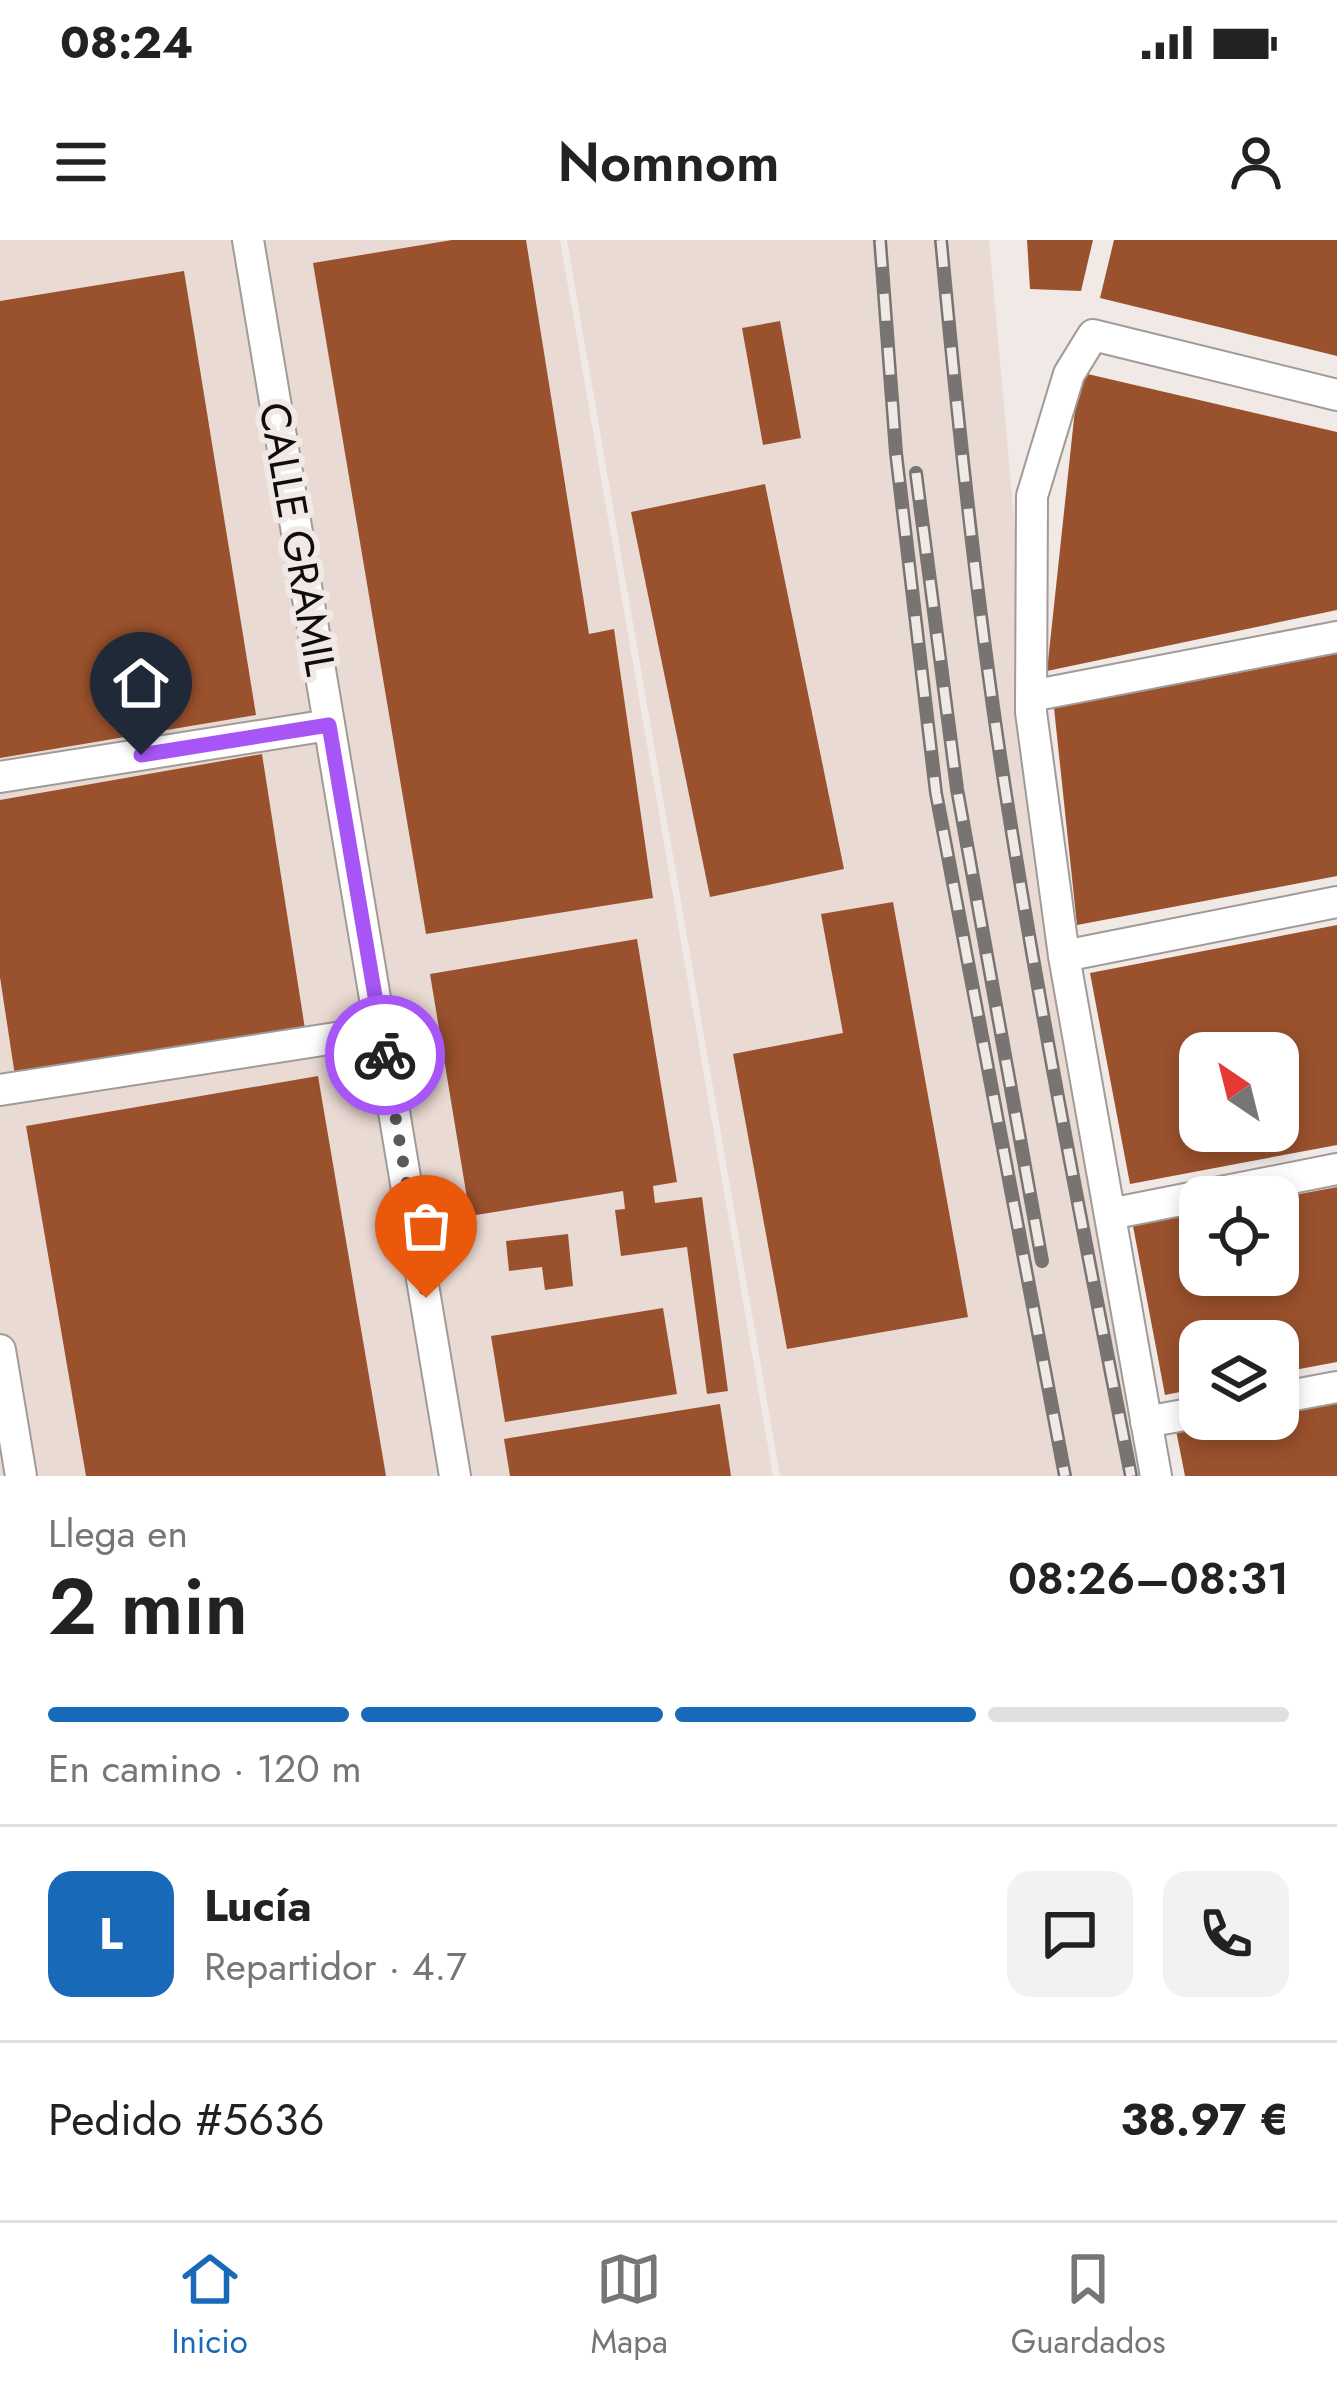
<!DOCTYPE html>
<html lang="es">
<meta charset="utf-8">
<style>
:root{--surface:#fff;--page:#f2f2f2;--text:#222;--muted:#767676;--line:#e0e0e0;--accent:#1869b8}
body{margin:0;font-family:Jost,sans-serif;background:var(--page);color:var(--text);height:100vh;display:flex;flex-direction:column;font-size:45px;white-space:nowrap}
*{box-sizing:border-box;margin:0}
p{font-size:39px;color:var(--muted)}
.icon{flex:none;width:66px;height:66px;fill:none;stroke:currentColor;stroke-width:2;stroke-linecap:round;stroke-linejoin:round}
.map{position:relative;height:1236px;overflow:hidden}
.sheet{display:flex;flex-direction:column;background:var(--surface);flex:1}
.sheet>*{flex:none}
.needle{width:78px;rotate:325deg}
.controls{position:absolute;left:1179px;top:792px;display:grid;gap:24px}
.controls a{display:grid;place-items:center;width:120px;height:120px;border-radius:24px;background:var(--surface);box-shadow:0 6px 18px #0003;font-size:60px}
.pin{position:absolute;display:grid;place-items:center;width:102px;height:102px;color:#fff;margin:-123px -51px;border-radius:50% 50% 50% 0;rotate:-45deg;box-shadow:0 0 12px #0007}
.pin .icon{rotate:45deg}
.courier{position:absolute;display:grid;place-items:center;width:120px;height:120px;margin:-60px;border:9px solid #a855f7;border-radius:50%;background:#fff;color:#222;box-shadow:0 3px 15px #0007}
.overview em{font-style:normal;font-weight:600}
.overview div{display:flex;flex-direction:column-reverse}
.overview{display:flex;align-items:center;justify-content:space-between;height:204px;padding:0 48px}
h1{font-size:78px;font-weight:600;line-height:90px}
.bar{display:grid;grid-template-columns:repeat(4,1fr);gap:18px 12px;align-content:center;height:144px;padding:0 48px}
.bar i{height:15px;border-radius:9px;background:var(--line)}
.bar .on{background:var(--accent)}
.bar p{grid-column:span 4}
.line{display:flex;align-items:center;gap:30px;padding:0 48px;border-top:3px solid var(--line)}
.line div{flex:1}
.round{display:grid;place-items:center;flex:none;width:126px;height:126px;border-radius:24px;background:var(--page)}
.status{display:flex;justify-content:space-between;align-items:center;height:84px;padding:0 60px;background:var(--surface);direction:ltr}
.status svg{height:33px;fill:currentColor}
header{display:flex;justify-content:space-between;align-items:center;height:156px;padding:0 48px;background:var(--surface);font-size:54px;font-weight:600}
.dock{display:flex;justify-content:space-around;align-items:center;height:168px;border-top:3px solid var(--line);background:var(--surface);font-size:33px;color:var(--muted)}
.dock a{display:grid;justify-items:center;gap:6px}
.dock .on{color:var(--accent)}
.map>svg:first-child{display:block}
.built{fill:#e9dad3}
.building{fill:#9a512d;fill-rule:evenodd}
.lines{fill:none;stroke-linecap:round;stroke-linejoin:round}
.minor-casing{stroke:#a19b98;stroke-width:34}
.minor{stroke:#fff;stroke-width:30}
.rail-casing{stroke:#787472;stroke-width:14}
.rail{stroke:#f0e9e6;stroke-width:9;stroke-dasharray:27;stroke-linecap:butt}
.done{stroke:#5e5958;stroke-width:12;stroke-dasharray:0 21.6}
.route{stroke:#a855f7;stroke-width:15}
.labels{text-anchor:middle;stroke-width:12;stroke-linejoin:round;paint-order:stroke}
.street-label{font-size:42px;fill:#0f0c0b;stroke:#f0e9e6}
</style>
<div class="status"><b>08:24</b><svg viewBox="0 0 49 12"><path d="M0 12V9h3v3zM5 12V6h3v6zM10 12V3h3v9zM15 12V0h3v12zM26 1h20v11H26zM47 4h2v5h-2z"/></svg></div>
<header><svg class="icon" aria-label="menu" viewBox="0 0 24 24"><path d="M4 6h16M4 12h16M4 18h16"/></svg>Nomnom<svg class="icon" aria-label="person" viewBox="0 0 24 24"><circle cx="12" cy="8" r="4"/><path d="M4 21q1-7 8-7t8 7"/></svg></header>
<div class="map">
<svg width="1337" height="1236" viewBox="0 0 1337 1236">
<rect width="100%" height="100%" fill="#f0e9e6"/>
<g class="built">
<polygon points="0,0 560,0 773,1236 0,1236"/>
<polygon points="567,0 989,0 1039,554 1165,1236 780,1236"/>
</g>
<g class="building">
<polygon points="452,0 526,0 589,394 614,389 653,658 426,694 313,23"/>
<polygon points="1027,0 1093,0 1081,51 1030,49"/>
<polygon points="1114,0 1337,0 1337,116 1100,58"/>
<polygon points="184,31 256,475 0,518 0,61"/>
<polygon points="780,81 801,198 763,205 742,88"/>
<polygon points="1079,132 1337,192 1337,370 1047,431"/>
<polygon points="765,244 844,629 710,657 631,272"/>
<polygon points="1337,414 1337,636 1077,685 1054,468"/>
<polygon points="262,514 305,789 15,836 0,737 0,560"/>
<polygon points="893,662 968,1077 787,1109 733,814 843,793 821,674"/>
<path d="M1337 685V905L1130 944 1090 733ZM1200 813H1278V891H1200Z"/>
<polygon points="637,699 677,942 653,946 655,963 702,957 728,1151 707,1154 687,1007 621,1016 615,970 625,969 623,951 470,976 430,734"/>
<polygon points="318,836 386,1236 86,1236 26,886"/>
<polygon points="1337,947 1337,1122 1278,1133 1278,1101 1200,1101 1200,1148 1165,1155 1133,986 1200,973 1200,1035 1278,1035 1278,958"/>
<polygon points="568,994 573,1046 545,1050 542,1027 509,1031 506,1001"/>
<polygon points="663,1068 677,1154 505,1182 491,1096"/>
<polygon points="1337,1161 1337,1236 1185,1236 1176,1190 1235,1179 1278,1179 1278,1171"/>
<polygon points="720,1164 731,1236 510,1236 504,1199"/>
</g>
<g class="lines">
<defs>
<g id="minor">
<polyline points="248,0 455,1236"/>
<polyline points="1031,456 1337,397"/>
<polyline points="0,537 329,485"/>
<polyline points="1064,716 1337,662"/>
<polyline points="0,850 381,791"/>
<polyline points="1110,974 1337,929"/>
<polyline points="0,1110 21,1236"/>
<polyline points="1278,1158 1337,1147"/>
<polyline points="1146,1182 1200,1172"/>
<polyline points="1156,1236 1064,716 1031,472 1032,256 1069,134 1093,95 1337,155"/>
</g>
</defs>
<use href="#minor" class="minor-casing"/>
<use href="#minor" class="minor"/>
<defs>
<g id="rail">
<polyline points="880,0 896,213 936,553 1065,1236"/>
<path d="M941 0C957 175 975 349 1001 522 1037 761 1085 999 1131 1236"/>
<polyline points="916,233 957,549 1042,1021"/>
</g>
</defs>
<use href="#rail" class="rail-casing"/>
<use href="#rail" class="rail"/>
</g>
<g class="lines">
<polyline class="done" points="385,815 426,1058"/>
<polyline class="route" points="141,515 329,485 385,815"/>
</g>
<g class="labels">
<g class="street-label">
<text transform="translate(298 299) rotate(80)" y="15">CALLE GRAMIL</text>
</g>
</g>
</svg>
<div class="controls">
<a><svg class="needle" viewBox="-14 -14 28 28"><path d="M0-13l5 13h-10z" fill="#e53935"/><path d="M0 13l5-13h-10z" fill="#767676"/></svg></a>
<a><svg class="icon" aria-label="locate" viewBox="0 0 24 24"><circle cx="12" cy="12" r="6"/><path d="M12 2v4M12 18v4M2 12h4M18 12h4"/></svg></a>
<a><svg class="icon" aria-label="layers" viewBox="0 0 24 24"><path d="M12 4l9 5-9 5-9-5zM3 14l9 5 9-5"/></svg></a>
</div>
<div class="pin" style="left:426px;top:1058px;background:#ea580c"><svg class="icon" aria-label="bag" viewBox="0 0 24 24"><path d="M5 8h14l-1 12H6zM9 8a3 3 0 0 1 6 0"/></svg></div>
<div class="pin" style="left:141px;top:515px;background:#1f2937"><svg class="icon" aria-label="home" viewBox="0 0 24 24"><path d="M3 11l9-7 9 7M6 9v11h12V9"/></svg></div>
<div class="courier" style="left:385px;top:815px"><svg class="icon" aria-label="bike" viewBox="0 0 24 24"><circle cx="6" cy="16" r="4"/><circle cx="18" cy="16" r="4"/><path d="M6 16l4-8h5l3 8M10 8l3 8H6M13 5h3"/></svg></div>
</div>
<section class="sheet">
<div class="overview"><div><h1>2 min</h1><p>Llega en</p></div><em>08:26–08:31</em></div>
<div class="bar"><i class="on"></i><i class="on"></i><i class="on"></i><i></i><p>En camino · 120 m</p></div>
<div class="line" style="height:216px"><b class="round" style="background:var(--accent);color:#fff">L</b><div><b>Lucía</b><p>Repartidor · 4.7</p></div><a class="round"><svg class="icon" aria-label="chat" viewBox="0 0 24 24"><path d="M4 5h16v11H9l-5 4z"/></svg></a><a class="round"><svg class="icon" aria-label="phone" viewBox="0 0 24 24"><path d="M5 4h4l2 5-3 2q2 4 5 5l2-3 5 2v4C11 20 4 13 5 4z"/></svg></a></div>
<div class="line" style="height:156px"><div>Pedido #5636</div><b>38.97 €</b></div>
</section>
<nav class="dock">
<a class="on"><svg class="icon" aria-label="home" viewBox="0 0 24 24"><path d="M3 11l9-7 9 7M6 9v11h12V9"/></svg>Inicio</a>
<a><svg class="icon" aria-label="map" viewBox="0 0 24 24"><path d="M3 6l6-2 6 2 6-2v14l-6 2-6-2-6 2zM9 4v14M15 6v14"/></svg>Mapa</a>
<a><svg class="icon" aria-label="saved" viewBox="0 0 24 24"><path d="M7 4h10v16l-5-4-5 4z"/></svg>Guardados</a>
</nav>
